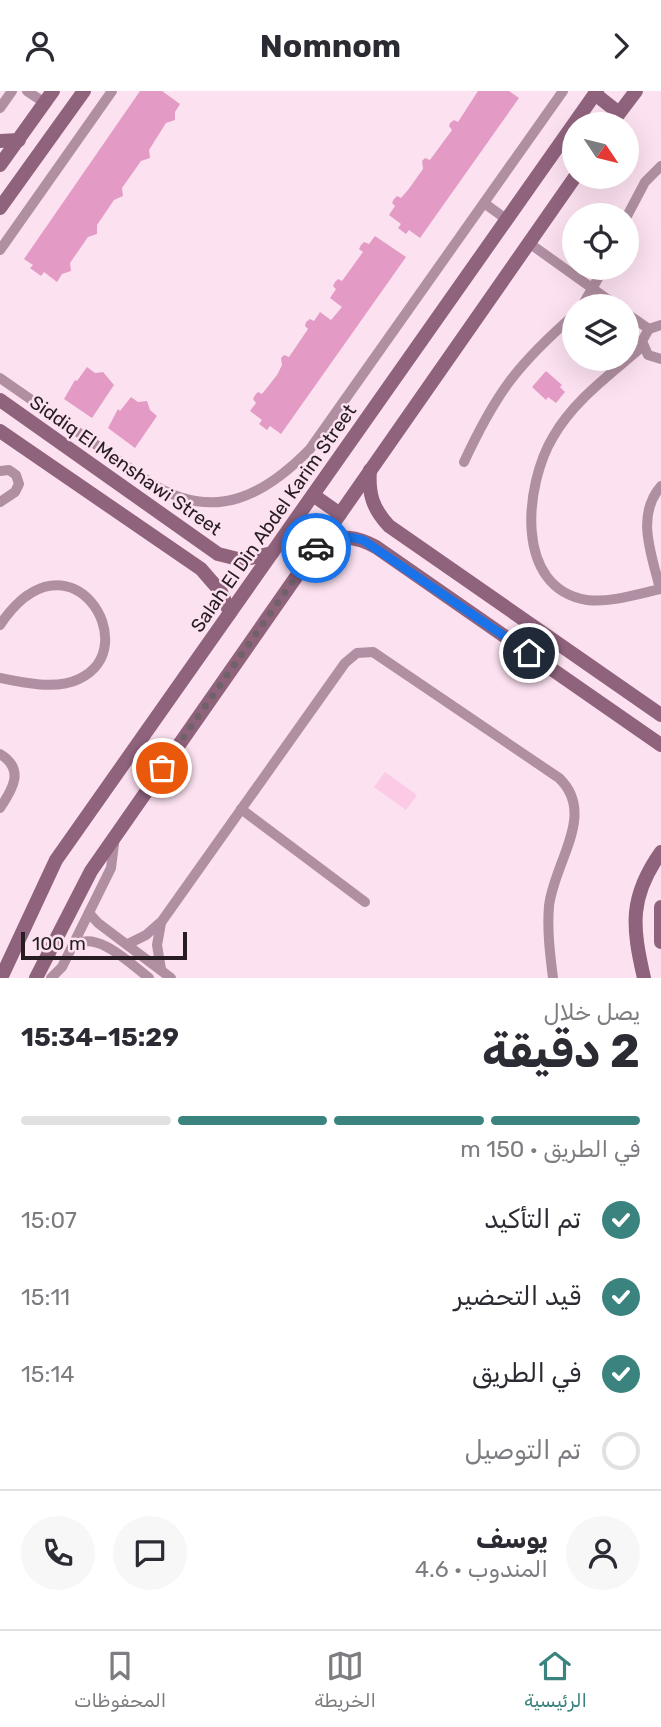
<!DOCTYPE html>
<html lang="ar">
<meta charset="utf-8">
<style>
:root{--surface:#fff;--page:#f7f7f7;--text:#2b2b33;--muted:#7c7c81;--line:#e1e1e2;--accent:#3b837e}
body{margin:0;font-family:Rubik,"Noto Naskh Arabic",sans-serif;background:var(--page);color:var(--text);direction:rtl;height:100vh;display:flex;flex-direction:column;font-size:26px;white-space:nowrap}
*{box-sizing:border-box;margin:0}
p{font-size:23px;color:var(--muted)}
.icon{flex:none;width:38px;height:38px;fill:none;stroke:currentColor;stroke-width:2;stroke-linecap:round;stroke-linejoin:round}
.map{position:relative;height:887px;overflow:hidden;direction:ltr}
.drawer{display:flex;flex-direction:column;background:var(--surface);flex:1}
.drawer>*{flex:none}
.needle{width:46px;rotate:125deg}
.fabs{position:absolute;left:562px;top:21px;display:grid;gap:14px}
.fabs a{display:grid;place-items:center;width:77px;height:77px;border-radius:50%;background:var(--surface);box-shadow:0 7px 28px #0002;font-size:35px}
.scale{position:absolute;left:21px;bottom:18px;width:166px;box-sizing:border-box;padding-left:7px;border:4px solid #261c21;border-top:0;font-size:19px;line-height:24px;white-space:nowrap;color:#261c21;-webkit-text-stroke:5px #fce1f0;paint-order:stroke}
.pin{position:absolute;display:grid;place-items:center;width:60px;height:60px;color:#fff;margin:-30px;border:4px solid #fff;border-radius:50%;box-shadow:0 2px 7px #0007}
.courier{position:absolute;display:grid;place-items:center;width:70px;height:70px;margin:-35px;border:5px solid #1a73e8;border-radius:50%;background:#fff;color:#222;box-shadow:0 2px 9px #0007}
.head em{font-style:normal;font-weight:700}
.head div{display:flex;flex-direction:column-reverse}
.head{display:flex;align-items:center;justify-content:space-between;height:119px;padding:0 21px}
h1{font-size:46px;font-weight:700;line-height:52px}
.bar{display:grid;grid-template-columns:repeat(4,1fr);gap:10px 7px;align-content:center;height:84px;padding:0 21px}
.bar i{height:9px;border-radius:5px;background:var(--line)}
.bar .active{background:var(--accent)}
.bar p{grid-column:span 4}
.line{display:flex;align-items:center;gap:18px;padding:0 21px;border-top:2px solid var(--line)}
.line div{flex:1}
.round{display:grid;place-items:center;flex:none;width:74px;height:74px;border-radius:37px;background:var(--page)}
ol{padding:0 21px;list-style:none}
li{display:flex;align-items:center;gap:21px;height:77px}
li p{margin-inline-start:auto}
li .icon{padding:7px;border-radius:50%;background:var(--accent);color:#fff;stroke-width:4}
li:last-child{color:var(--muted)}
li i{width:38px;height:38px;border:4px solid var(--line);border-radius:50%}
header{display:flex;justify-content:space-between;align-items:center;height:91px;padding:0 21px;background:var(--surface);font-size:32px;font-weight:700}
.menu{display:flex;justify-content:space-around;align-items:center;height:98px;border-top:2px solid var(--line);background:var(--surface);font-size:19px;color:var(--muted)}
.menu a{display:grid;justify-items:center;gap:4px}
.menu .active{color:var(--accent)}
.map>svg:first-child{display:block}
.green{fill:#fdcae6}
.building{fill:#e39bc5}
.lines{fill:none;stroke-linecap:round;stroke-linejoin:round}
.street{stroke:#af8fa1;stroke-width:10}
.secondary{stroke:#90637d;stroke-width:14}
.done{stroke:#716169;stroke-width:7;stroke-dasharray:0 12.6}
.route{stroke:#1a73e8;stroke-width:9}
.labels{text-anchor:middle;stroke-width:5;stroke-linejoin:round;paint-order:stroke}
.street-label{font-size:19px;fill:#261c21;stroke:#fce1f0}
</style>
<header><svg class="icon" aria-label="forward" viewBox="0 0 24 24"><path d="M9 5l7 7-7 7"/></svg>Nomnom<svg class="icon" aria-label="person" viewBox="0 0 24 24"><circle cx="12" cy="8" r="4"/><path d="M4 21q1-7 8-7t8 7"/></svg></header>
<div class="map">
<svg width="661" height="887" viewBox="0 0 661 887">
<rect width="100%" height="100%" fill="#fce1f0"/>
<polygon class="green" points="385,681 417,704 406,719 374,696"/>
<g class="building">
<polygon points="140,0 162,0 180,13 175,21 175,29 166,32 149,59 150,67 141,70 122,97 123,105 114,109 97,134 97,143 88,146 70,172 71,180 62,183 57,191 44,181 41,185 30,177 33,174 24,168"/>
<polygon points="478,0 509,0 519,7 420,147 409,139 406,143 398,137 401,133 389,124 395,115 392,112 394,108 397,105 401,107 408,99 423,78 422,70 425,67 430,69 452,39 449,35 450,32 454,29 458,31"/>
<polygon points="375,145 406,166 281,343 270,335 267,339 259,333 262,329 250,320 256,312 253,308 255,304 258,301 262,303 277,284 282,274 281,267 284,264 289,266 308,238 305,235 306,231 310,228 314,230 320,221 331,229 342,216 330,207 336,198 333,195 335,191 338,188 342,190 363,161 359,158 361,154 364,151 369,153"/>
<polygon points="87,276 95,282 103,281 114,294 92,327 64,308 75,289 77,290"/>
<polygon points="546,280 562,294 560,296 565,301 556,312 548,306 546,309 532,296"/>
<polygon points="131,306 138,311 147,310 150,319 157,325 135,357 108,337 118,318 120,320"/>
</g>
<g class="lines">
<g class="street">
<polyline points="27,0 45,12"/>
<polyline points="0,17 12,0"/>
<polyline points="484,112 506,128"/>
<polyline points="626,127 645,91 661,75"/>
<polyline points="529,152 617,215"/>
<polyline points="0,159 112,0"/>
<polyline points="582,215 604,177"/>
<polyline points="626,222 649,238"/>
<polyline points="661,234 649,238 642,250 648,264 661,268"/>
<path d="M643 255C611 283 574 309 553 346 525 393 513 497 587 509 610 512 638 503 661 498"/>
<path d="M0 287 154 394C216 431 265 404 310 358L563 0"/>
<path d="M464 371C496 302 517 274 574 224"/>
<polyline points="0,380 9,379 16,384 19,393 15,401 0,411"/>
<path d="M660 498C652 464 635 425 661 395"/>
<path d="M0 534C69 431 147 557 79 588 57 599 23 592 0 587"/>
<path d="M0 663C25 678 13 698 0 717"/>
<polyline points="241,718 365,811"/>
<polyline points="89,822 98,832 171,887"/>
<polyline points="161,832 157,854 161,878"/>
<path d="M128 853 146 844 162 830 345 572 357 562 373 561 559 687C597 723 554 771 549 815 547 839 550 863 553 887"/>
<path d="M73 856C94 836 131 873 149 887"/>
<polyline points="51,887 62,876 111,777 115,745"/>
</g>
<g class="secondary">
<polyline points="595,3 619,22"/>
<polyline points="611,33 636,0"/>
<polyline points="0,50 19,49"/>
<polyline points="0,74 53,0"/>
<polyline points="0,117 84,0"/>
<polyline points="0,309 218,463 242,469 272,462"/>
<polyline points="0,340 201,478 221,501 230,522"/>
<path d="M370 379C368 403 373 418 389 435L661 624"/>
<polyline points="313,404 340,423"/>
<path d="M320 451C341 444 356 445 376 456L661 654"/>
<polyline points="661,816 661,851"/>
<polyline points="1,887 56,769 597,0"/>
<polyline points="36,887 91,780 575,86"/>
<path d="M644 887C632 835 629 806 661 761"/>
</g>
</g>
<g class="lines">
<polyline class="done" points="162,677 316,457"/>
<path class="route" d="M316 457C326 442 348 445 363 449L529 562"/>
</g>
<g class="labels">
<g class="street-label">
<text transform="translate(126 374) rotate(35)" y="7">Siddiq El Menshawi Street</text>
<text transform="translate(273 427) rotate(-55)" y="7">Salah El Din Abdel Karim Street</text>
</g>
</g>
</svg>
<div class="fabs">
<a><svg class="needle" viewBox="-14 -14 28 28"><path d="M0-13l5 13h-10z" fill="#e53935"/><path d="M0 13l5-13h-10z" fill="#7c7c81"/></svg></a>
<a><svg class="icon" aria-label="locate" viewBox="0 0 24 24"><circle cx="12" cy="12" r="6"/><path d="M12 2v4M12 18v4M2 12h4M18 12h4"/></svg></a>
<a><svg class="icon" aria-label="layers" viewBox="0 0 24 24"><path d="M12 4l9 5-9 5-9-5zM3 14l9 5 9-5"/></svg></a>
</div>
<div class="scale">100 m</div>
<div class="pin" style="left:162px;top:677px;background:#ea580c"><svg class="icon" aria-label="bag" viewBox="0 0 24 24"><path d="M5 8h14l-1 12H6zM9 8a3 3 0 0 1 6 0"/></svg></div>
<div class="pin" style="left:529px;top:562px;background:#1f2937"><svg class="icon" aria-label="home" viewBox="0 0 24 24"><path d="M3 11l9-7 9 7M6 9v11h12V9"/></svg></div>
<div class="courier" style="left:316px;top:457px"><svg class="icon" aria-label="car" viewBox="0 0 24 24"><path d="M5 17H2v-5l4-1 3-4h7l3 4 3 1v5h-3M9 17h6M6 11h13"/><circle cx="7" cy="17" r="2"/><circle cx="17" cy="17" r="2"/></svg></div>
</div>
<section class="drawer">
<div class="head"><div><h1>2 دقيقة</h1><p>يصل خلال</p></div><em>15:29–15:34</em></div>
<div class="bar"><i class="active"></i><i class="active"></i><i class="active"></i><i></i><p>في الطريق · 150 m</p></div>
<ol>
<li><svg class="icon" aria-label="check" viewBox="0 0 24 24"><path d="M5 12l5 5 9-10"/></svg>تم التأكيد<p>15:07</p></li>
<li><svg class="icon" aria-label="check" viewBox="0 0 24 24"><path d="M5 12l5 5 9-10"/></svg>قيد التحضير<p>15:11</p></li>
<li><svg class="icon" aria-label="check" viewBox="0 0 24 24"><path d="M5 12l5 5 9-10"/></svg>في الطريق<p>15:14</p></li>
<li><i></i>تم التوصيل</li>
</ol>
<div class="line" style="height:126px"><a class="round"><svg class="icon" aria-label="person" viewBox="0 0 24 24"><circle cx="12" cy="8" r="4"/><path d="M4 21q1-7 8-7t8 7"/></svg></a><div><b>يوسف</b><p>المندوب · 4.6</p></div><a class="round"><svg class="icon" aria-label="chat" viewBox="0 0 24 24"><path d="M4 5h16v11H9l-5 4z"/></svg></a><a class="round"><svg class="icon" aria-label="phone" viewBox="0 0 24 24"><path d="M5 4h4l2 5-3 2q2 4 5 5l2-3 5 2v4C11 20 4 13 5 4z"/></svg></a></div>
</section>
<nav class="menu">
<a class="active"><svg class="icon" aria-label="home" viewBox="0 0 24 24"><path d="M3 11l9-7 9 7M6 9v11h12V9"/></svg>الرئيسية</a>
<a><svg class="icon" aria-label="map" viewBox="0 0 24 24"><path d="M3 6l6-2 6 2 6-2v14l-6 2-6-2-6 2zM9 4v14M15 6v14"/></svg>الخريطة</a>
<a><svg class="icon" aria-label="saved" viewBox="0 0 24 24"><path d="M7 4h10v16l-5-4-5 4z"/></svg>المحفوظات</a>
</nav>
